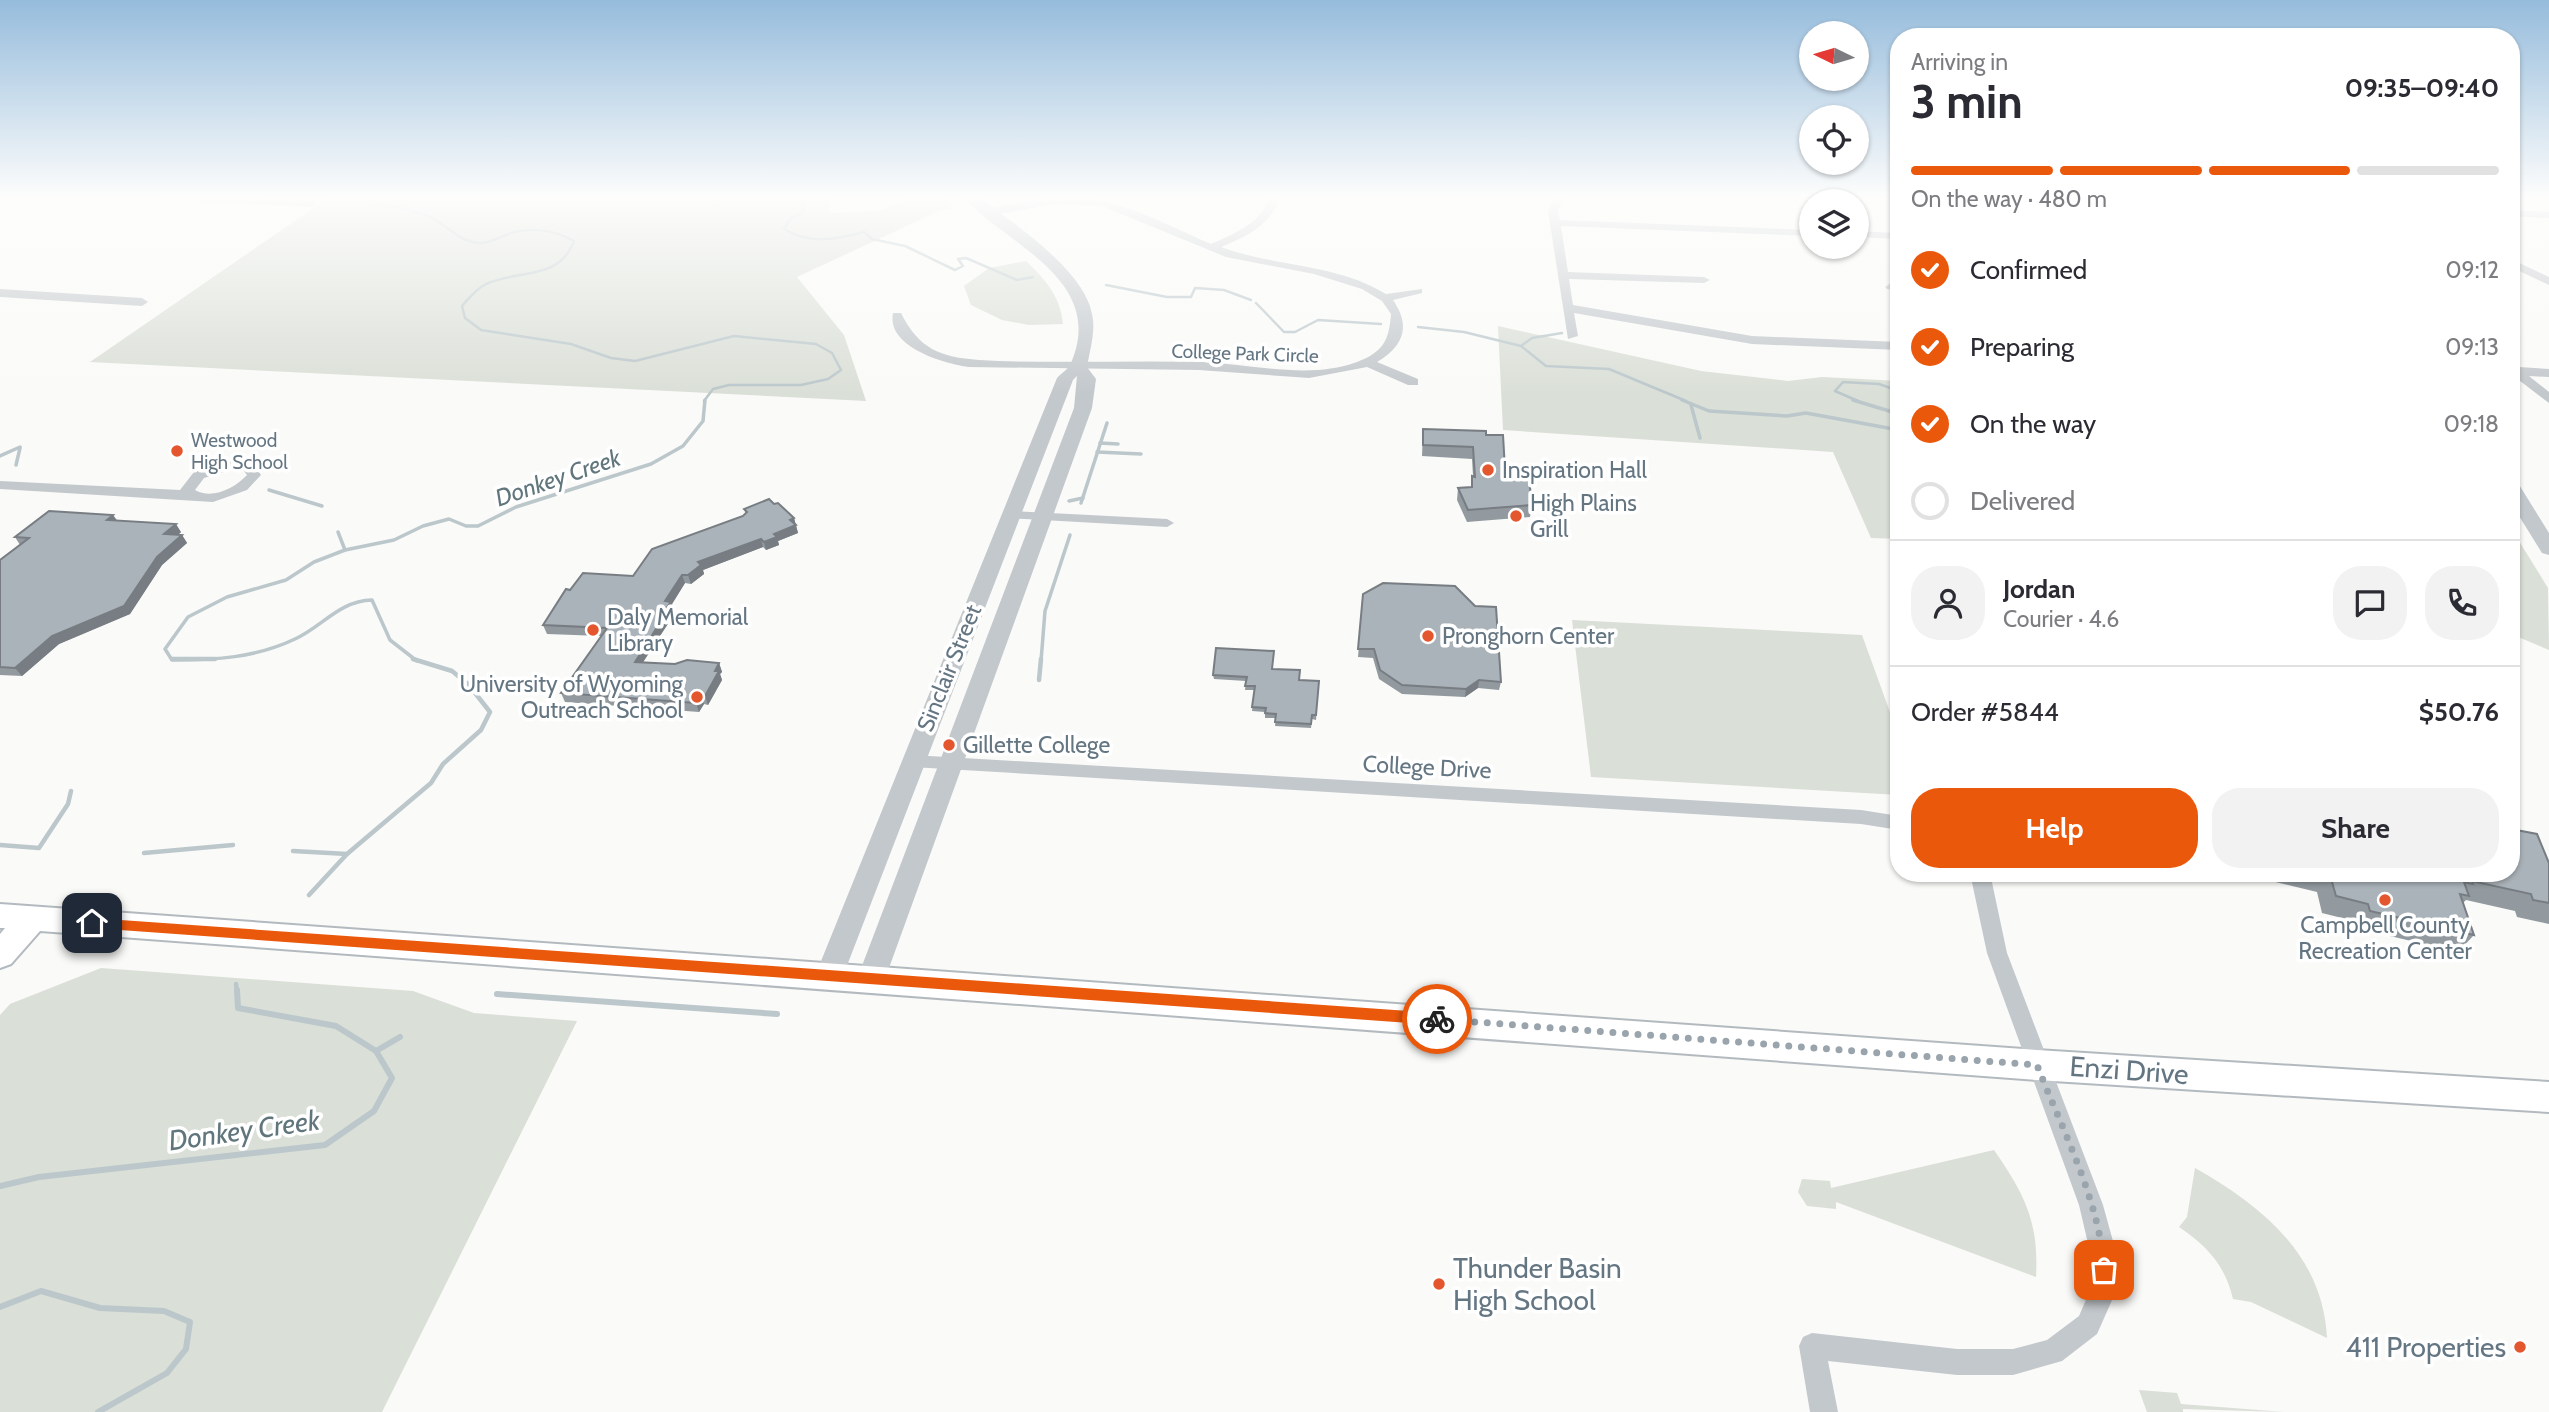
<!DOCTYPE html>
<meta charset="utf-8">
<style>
:root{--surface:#fff;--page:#f2f2f3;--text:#2b2b33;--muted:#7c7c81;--line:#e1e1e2;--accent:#ea580c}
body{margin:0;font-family:Cabin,sans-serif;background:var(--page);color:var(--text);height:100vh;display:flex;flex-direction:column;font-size:26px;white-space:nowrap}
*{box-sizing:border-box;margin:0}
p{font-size:23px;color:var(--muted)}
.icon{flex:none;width:38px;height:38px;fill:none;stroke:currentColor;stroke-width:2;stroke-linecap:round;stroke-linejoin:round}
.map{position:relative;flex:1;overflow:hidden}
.side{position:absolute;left:1890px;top:28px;width:630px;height:854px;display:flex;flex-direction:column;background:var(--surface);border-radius:28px;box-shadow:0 2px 5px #0004}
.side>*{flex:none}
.needle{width:46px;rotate:275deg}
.buttons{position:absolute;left:1799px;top:21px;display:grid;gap:14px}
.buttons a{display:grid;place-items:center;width:70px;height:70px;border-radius:50%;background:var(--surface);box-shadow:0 2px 5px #0004;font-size:35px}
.pin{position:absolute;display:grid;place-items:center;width:60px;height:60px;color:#fff;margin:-30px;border-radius:14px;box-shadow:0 4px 10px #0006}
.courier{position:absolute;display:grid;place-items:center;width:70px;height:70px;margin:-35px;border:5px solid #ea580c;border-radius:50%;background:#fff;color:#222;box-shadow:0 2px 9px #0007}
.headline em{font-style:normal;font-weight:800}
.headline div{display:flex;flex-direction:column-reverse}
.headline{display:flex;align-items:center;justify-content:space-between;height:119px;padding:0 21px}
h1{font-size:46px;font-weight:800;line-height:52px}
.bar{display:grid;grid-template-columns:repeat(4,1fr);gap:10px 7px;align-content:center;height:84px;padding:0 21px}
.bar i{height:9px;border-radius:5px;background:var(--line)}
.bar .active{background:var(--accent)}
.bar p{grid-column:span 4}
.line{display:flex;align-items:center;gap:18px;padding:0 21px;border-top:2px solid var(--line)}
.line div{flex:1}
.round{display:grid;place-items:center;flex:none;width:74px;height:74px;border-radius:28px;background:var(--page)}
ol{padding:0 21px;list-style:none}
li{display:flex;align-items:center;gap:21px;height:77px}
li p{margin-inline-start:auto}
li .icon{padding:7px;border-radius:50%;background:var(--accent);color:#fff;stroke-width:4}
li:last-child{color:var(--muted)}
li i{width:38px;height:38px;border:4px solid var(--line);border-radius:50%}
.button{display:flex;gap:14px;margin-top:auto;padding:14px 21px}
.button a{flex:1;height:80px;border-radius:28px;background:var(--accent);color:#fff;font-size:28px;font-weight:800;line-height:80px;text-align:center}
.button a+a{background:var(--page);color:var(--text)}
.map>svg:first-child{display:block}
.green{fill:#dadfd7}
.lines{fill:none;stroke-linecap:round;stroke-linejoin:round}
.stream-far3{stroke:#bbc7cb;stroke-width:2.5}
.stream-far2{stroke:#bbc7cb;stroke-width:3.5}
.stream-far1{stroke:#bbc7cb;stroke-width:4.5}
.stream{stroke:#bbc7cb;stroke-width:6}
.secondary-casing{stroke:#b3babf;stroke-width:4}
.minor{fill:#c3c8cc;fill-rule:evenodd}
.tertiary{fill:#c3c8cc;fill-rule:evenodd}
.secondary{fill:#fff;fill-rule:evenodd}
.wall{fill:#929a9f}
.shaded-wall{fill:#777d82}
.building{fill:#aab3b9;stroke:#777d82;stroke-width:2}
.route{fill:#ea580c}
.done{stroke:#99a4ac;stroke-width:7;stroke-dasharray:0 12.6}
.poi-dot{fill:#e4572e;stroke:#fff;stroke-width:2.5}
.labels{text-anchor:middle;stroke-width:7;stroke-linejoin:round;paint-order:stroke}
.far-street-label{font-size:19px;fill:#657683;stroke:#fff}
.far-poi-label{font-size:19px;fill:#657683;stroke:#fff;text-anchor:start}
.poi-label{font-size:23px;fill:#657683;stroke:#fff;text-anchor:start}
.street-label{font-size:23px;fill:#657683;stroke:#fff}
.water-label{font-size:24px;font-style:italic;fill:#60757c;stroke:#fff}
.near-street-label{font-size:28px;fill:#657683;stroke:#fff}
.near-water-label{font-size:28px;font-style:italic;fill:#60757c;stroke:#fff}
.near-poi-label{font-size:28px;fill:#657683;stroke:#fff;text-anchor:start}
</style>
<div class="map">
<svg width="2549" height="1412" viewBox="0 0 2549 1412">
<rect width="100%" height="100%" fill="#fafaf8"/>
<g class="green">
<polygon points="331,196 830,196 829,213 878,211 918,196 943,196 953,209 941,210 797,277 844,335 866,401 90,362"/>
<path d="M1026 261C1046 280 1060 296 1063 324L1029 325 1002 320 971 305 964 286 989 268Z"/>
<polygon points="1498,326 1701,371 1788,381 1822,377 1899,381 1899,539 1871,538 1833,452 1503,430"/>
<polygon points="2511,528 2548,588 2549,650 2511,634"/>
<polygon points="1572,620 1862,635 1899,737 1899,795 1591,777"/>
<polygon points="101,968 413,991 474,1013 577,1021 382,1412 0,1412 0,1015 10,1004"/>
<path d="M1994 1150C2025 1195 2039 1222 2036 1277L1836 1202V1209L1807 1206 1798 1192 1802 1179 1830 1181 1831 1188Z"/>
<path d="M2195 1168C2262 1206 2323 1255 2327 1338L2251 1302 2233 1299C2225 1265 2207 1246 2179 1227L2187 1217Z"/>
<polygon points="2139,1390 2177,1393 2181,1404 2284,1412 2183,1409 2183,1412 2147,1412"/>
</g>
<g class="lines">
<g class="stream-far3">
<path d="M365 196C386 209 410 207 432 218 449 227 459 242 480 243 492 243 500 237 511 233 531 227 555 230 574 241 559 281 519 269 486 284 476 289 469 298 462 306L465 318 481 330 571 344 611 358 635 361 734 336 816 344 832 353 841 370 828 379 801 385H729L713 389 704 401"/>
<polyline points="712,196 713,200 736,196"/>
<path d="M806 196 803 198V213L791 218 784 229C809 245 837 239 864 232L872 239 905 246 955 270 963 266 958 259 966 258 1017 280 1033 277"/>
<polyline points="1106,285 1167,297 1191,297 1195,288 1224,290 1251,300"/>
<polyline points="1256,303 1284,332 1295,332 1318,320 1381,324"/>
<polyline points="1418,327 1464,332 1521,346 1546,366 1609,369 1686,401"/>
<polyline points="1521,346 1532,338 1562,333"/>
<polyline points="1858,401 1835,391 1843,382 1879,384 1899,391"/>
</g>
<g class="stream-far2">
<polyline points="1682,400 1709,411 1787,416 1806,413 1899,430"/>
<polyline points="1853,400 1899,414"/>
<polyline points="1691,405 1700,438"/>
<polyline points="1100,443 1118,444"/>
<polyline points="1097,452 1141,454"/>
<polyline points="0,456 20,447"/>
<polyline points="16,465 20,448"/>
<polyline points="269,490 322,506"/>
<polyline points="1069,501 1083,498"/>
<polyline points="1081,503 1107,423"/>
<polyline points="338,532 345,550"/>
<path d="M417 661 390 640 372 600C339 601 323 626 295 639 255 658 215 660 172 660L165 649 188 617 227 597 286 580 314 562 345 550 394 540 423 526 449 519 466 526H478L516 507 651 464 683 446 703 421 705 400"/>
<polyline points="1041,661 1045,611 1070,535"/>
</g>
<g class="stream-far1">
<polyline points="172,659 215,659"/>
<polyline points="1039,680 1041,659"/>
<polyline points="0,845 39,848 68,804 71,791"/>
<polyline points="293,851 347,854"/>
<polyline points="144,853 233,845"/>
<polyline points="309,895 347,854 431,783 443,764 481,730 490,712 468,684 452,671 413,659"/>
<polyline points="236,984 237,992"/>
</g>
<g class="stream">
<polyline points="497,994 777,1014"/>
<polyline points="376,1051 400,1037"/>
<polyline points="0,1186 39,1177 325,1145 374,1111 392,1078 376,1051 336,1026 238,1008 237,990"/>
<polyline points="0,1307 41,1291 100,1308 164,1311 190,1322 186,1349 167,1373 98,1412"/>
</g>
<defs>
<polygon id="secondary" points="0,904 2037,1050 2549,1082 2549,1112 2037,1080 40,931 11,964 0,968 0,934 5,928 0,928"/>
</defs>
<use href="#secondary" class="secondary-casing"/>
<g class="minor">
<polygon points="149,196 312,201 317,204 312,207 154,199"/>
<path d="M1271 196H1281C1271 225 1247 236 1221 247 1275 267 1336 263 1386 294L1422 289V293L1393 300C1411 326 1404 346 1377 362L1418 379V385H1408L1367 367 1309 378 1199 370 969 367C945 364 886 347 893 313H901C919 349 940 357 979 360 1053 364 1128 360 1203 362 1253 364 1308 380 1357 362 1383 352 1389 341 1391 314L1382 301 1362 289 1314 274 1226 257 1102 206 1054 204 989 216 984 213C994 206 1012 204 1025 202 1105 187 1141 214 1211 244 1236 233 1261 223 1271 196Z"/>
<polygon points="1555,196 1565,196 1558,211 1560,220 1811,230 1811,236 1561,226 1568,272 1704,277 1710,280 1704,283 1569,279 1573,305 1752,336 1899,342 1899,350 1752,344 1574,313 1578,336 1568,339 1548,211"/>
<polygon points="2511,210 2549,212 2549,218 2511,216"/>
<polygon points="1857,231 1899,233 1899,239 1857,237"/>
<polygon points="2511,259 2549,277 2549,285 2511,267"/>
<polygon points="1891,283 1899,283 1899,291 1887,289 1885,287"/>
<polygon points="0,289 142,298 148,302 142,306 0,297"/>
<polygon points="2511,363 2519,367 2549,369 2549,377 2529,376 2549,392 2549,403 2511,374"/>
<path d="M233 461 254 464 261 475 247 490 213 502 0 489V481L180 490 194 472ZM233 469 244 471 247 475C235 488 212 500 195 490L204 478Z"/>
<polygon points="1011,511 1167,519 1174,523 1167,527 1006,518 1004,515"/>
<polygon points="912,755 1861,810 1899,816 1899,830 1861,824 912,767 903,761"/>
<polygon points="1970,873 1990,873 2007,953 2103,1205 2116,1252 2117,1289 2097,1334 2062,1361 2013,1375 1957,1375 1828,1361 1838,1412 1810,1412 1799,1346 1803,1337 1812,1333 1957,1349 2013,1349 2047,1340 2079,1316 2091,1288 2090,1252 2079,1205 1987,953"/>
</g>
<g class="tertiary">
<path d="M962 196H978C1012 223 1084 269 1092 314 1096 331 1090 349 1087 367L1096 379 1092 408 885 979 881 987 871 990 861 987 857 979 1074 408 1077 376 1073 380 843 976 839 984 829 987 819 984 815 976 1057 378C1061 373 1069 369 1071 363 1107 279 1005 244 962 196Z"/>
<polygon points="2511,481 2518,483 2549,533 2549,555 2542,553 2511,503"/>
</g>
<use href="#secondary" class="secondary"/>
</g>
<g class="wall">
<polygon points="1423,429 1486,435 1505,469 1532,505 1530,517 1467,522 1457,500 1458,488 1471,487 1472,476 1473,476 1472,459 1422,456"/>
<polygon points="774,504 794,518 798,533 778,541 779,545 766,550 763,547 703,570 704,574 691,584 685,583 672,604 674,610 670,616 671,619 643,662 675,664 719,663 722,672 720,674 722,680 708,705 704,704 699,712 565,702 561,693 601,636 547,634 543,625 570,590 633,576 743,516 746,514 744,509"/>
<polygon points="117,520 181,532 178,535 182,535 187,543 162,565 130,614 59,644 22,676 0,675 0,560 20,545 15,537"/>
<polygon points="1363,594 1501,682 1499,690 1478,688 1465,697 1402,694 1379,679 1373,658 1358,657"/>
<polygon points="1274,655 1272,669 1299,680 1319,681 1316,720 1312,719 1311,728 1275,726 1276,718 1265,718 1265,712 1252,711 1254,690 1245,690 1246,681 1214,679 1213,675"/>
<polygon points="2549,863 2549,924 2517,917 2515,911 2466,900 2463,903 2474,935 2458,952 2356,928 2354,921 2322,913 2317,892 2238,873 2511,873"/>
</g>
<g class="shaded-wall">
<polygon points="113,515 119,523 107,520"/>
<polygon points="794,518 798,533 778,541 779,545 766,550 764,542 790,520"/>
<polygon points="176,524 181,532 169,542 164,534"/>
<polygon points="182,535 187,543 162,565 130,614 59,644 22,676 15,668 52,636 157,557"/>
<polygon points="761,539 763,547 703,570 704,574 691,584 688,575 698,562"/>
<polygon points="682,575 685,583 672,604 674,610 670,616 671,619 638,670 635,662 665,601"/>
<polygon points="719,663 722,672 720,674 722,680 708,705 705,696 715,671"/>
<polygon points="1479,680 1478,688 1465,697 1466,689"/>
<polygon points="701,696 704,704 699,712 696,703"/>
</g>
<g class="building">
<polygon points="1423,429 1486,431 1486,435 1503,435 1505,469 1528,470 1532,505 1468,510 1458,488 1472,487 1472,476 1475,477 1473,447 1423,445"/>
<polygon points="769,499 774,504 778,503 794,518 790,520 796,525 774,534 777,537 764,542 761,539 698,562 701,565 688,575 682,575 665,601 671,602 665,610 668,610 635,662 675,664 687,660 719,663 715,671 719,671 705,696 701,696 696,703 561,693 607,628 543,625 566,589 570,590 583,573 633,576 652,549 743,516 747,512 744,509"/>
<polygon points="49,511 113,515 107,520 176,524 164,534 182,535 157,557 124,606 52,636 15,668 0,667 0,560 29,538 15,537"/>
<polygon points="1383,583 1455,586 1475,606 1496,607 1501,682 1479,680 1466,689 1402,685 1380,670 1374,649 1358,649 1363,594"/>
<polygon points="1216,648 1274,651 1272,669 1300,670 1299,680 1319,681 1316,715 1312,715 1311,724 1275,722 1276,714 1265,713 1266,708 1252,707 1255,686 1245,686 1247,677 1213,675"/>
<polygon points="2511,829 2537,834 2549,863 2549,903 2533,900 2531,894 2472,881 2473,884 2464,882 2469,896 2460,894 2474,935 2370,911 2368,904 2336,896 2330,875 2323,873 2511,873"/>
</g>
<linearGradient id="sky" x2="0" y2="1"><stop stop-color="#96bcdc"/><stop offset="0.5" stop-color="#fdfdfc"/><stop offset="1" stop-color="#fdfdfc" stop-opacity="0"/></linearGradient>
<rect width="2549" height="394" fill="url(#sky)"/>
<polygon class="route" points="92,918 1437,1013 1444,1019 1437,1025 92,928 85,923"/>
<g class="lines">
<path class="done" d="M1437 1019 2037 1065C2061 1127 2101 1203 2104 1270"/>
</g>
<g class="poi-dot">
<circle cx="177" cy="451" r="7"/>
<circle cx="1488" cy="470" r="7"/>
<circle cx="1516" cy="516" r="7"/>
<circle cx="593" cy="630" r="7"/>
<circle cx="1428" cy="636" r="7"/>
<circle cx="697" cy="697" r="7"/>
<circle cx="949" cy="745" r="7"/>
<circle cx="2385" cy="900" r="7"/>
<circle cx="1439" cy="1284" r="7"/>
<circle cx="2520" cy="1347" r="7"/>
</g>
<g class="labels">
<g class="far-street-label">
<text transform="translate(1245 353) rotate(2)" y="7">College Park Circle</text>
</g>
<g class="far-poi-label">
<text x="191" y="447">Westwood<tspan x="191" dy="22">High School</tspan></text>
</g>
<g class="poi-label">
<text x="1502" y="478">Inspiration Hall</text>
<text x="1530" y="511">High Plains<tspan x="1530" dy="26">Grill</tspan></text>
<text x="607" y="625">Daly Memorial<tspan x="607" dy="26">Library</tspan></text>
<text x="1442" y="644">Pronghorn Center</text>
<text x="683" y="692" text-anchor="end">University of Wyoming<tspan x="683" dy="26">Outreach School</tspan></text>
<text x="963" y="753">Gillette College</text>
<text x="2385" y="933" text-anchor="middle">Campbell County<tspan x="2385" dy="26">Recreation Center</tspan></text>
</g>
<g class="street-label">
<text transform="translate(949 668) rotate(-68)" y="8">Sinclair Street</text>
<text transform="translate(1427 767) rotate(3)" y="8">College Drive</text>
</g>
<g class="water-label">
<text transform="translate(558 478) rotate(-19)" y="8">Donkey Creek</text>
</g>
<g class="near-street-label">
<text transform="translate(2129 1070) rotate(4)" y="10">Enzi Drive</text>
</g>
<g class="near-water-label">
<text transform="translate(244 1130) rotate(-8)" y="10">Donkey Creek</text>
</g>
<g class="near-poi-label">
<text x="1453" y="1278">Thunder Basin<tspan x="1453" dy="32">High School</tspan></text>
<text x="2506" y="1357" text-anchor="end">411 Properties</text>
</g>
</g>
</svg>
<div class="buttons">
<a><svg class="needle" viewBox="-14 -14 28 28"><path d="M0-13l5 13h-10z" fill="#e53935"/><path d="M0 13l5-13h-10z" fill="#7c7c81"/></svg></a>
<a><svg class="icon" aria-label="locate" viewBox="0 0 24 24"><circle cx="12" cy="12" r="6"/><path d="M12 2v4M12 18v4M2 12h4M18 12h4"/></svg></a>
<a><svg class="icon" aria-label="layers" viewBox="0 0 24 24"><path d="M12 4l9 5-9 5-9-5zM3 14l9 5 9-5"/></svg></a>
</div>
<div class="pin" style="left:2104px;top:1270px;background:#ea580c"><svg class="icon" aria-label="bag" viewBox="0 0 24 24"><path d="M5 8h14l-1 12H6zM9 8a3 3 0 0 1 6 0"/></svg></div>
<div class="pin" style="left:92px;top:923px;background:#1f2937"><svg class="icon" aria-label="home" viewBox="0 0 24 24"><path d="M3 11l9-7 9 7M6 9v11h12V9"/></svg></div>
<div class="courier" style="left:1437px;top:1019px"><svg class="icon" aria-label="bike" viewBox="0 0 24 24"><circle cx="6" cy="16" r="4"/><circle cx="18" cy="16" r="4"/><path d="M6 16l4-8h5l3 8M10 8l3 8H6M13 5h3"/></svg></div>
<section class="side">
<div class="headline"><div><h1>3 min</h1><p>Arriving in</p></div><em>09:35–09:40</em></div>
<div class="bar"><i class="active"></i><i class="active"></i><i class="active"></i><i></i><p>On the way · 480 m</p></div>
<ol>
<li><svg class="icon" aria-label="check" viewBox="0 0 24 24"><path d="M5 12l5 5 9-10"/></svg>Confirmed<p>09:12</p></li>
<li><svg class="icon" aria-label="check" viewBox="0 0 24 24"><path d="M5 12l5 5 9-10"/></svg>Preparing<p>09:13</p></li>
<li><svg class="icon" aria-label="check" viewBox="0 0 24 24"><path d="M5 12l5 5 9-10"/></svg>On the way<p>09:18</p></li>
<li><i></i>Delivered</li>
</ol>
<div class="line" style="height:126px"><a class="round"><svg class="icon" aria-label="person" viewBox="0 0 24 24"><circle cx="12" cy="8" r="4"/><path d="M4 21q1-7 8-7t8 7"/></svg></a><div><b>Jordan</b><p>Courier · 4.6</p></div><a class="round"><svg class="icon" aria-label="chat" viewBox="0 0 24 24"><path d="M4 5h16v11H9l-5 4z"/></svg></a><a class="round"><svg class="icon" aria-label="phone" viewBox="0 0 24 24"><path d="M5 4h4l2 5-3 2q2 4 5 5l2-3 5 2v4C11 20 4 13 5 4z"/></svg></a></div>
<div class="line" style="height:91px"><div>Order #5844</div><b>$50.76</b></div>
<div class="button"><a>Help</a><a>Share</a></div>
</section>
</div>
